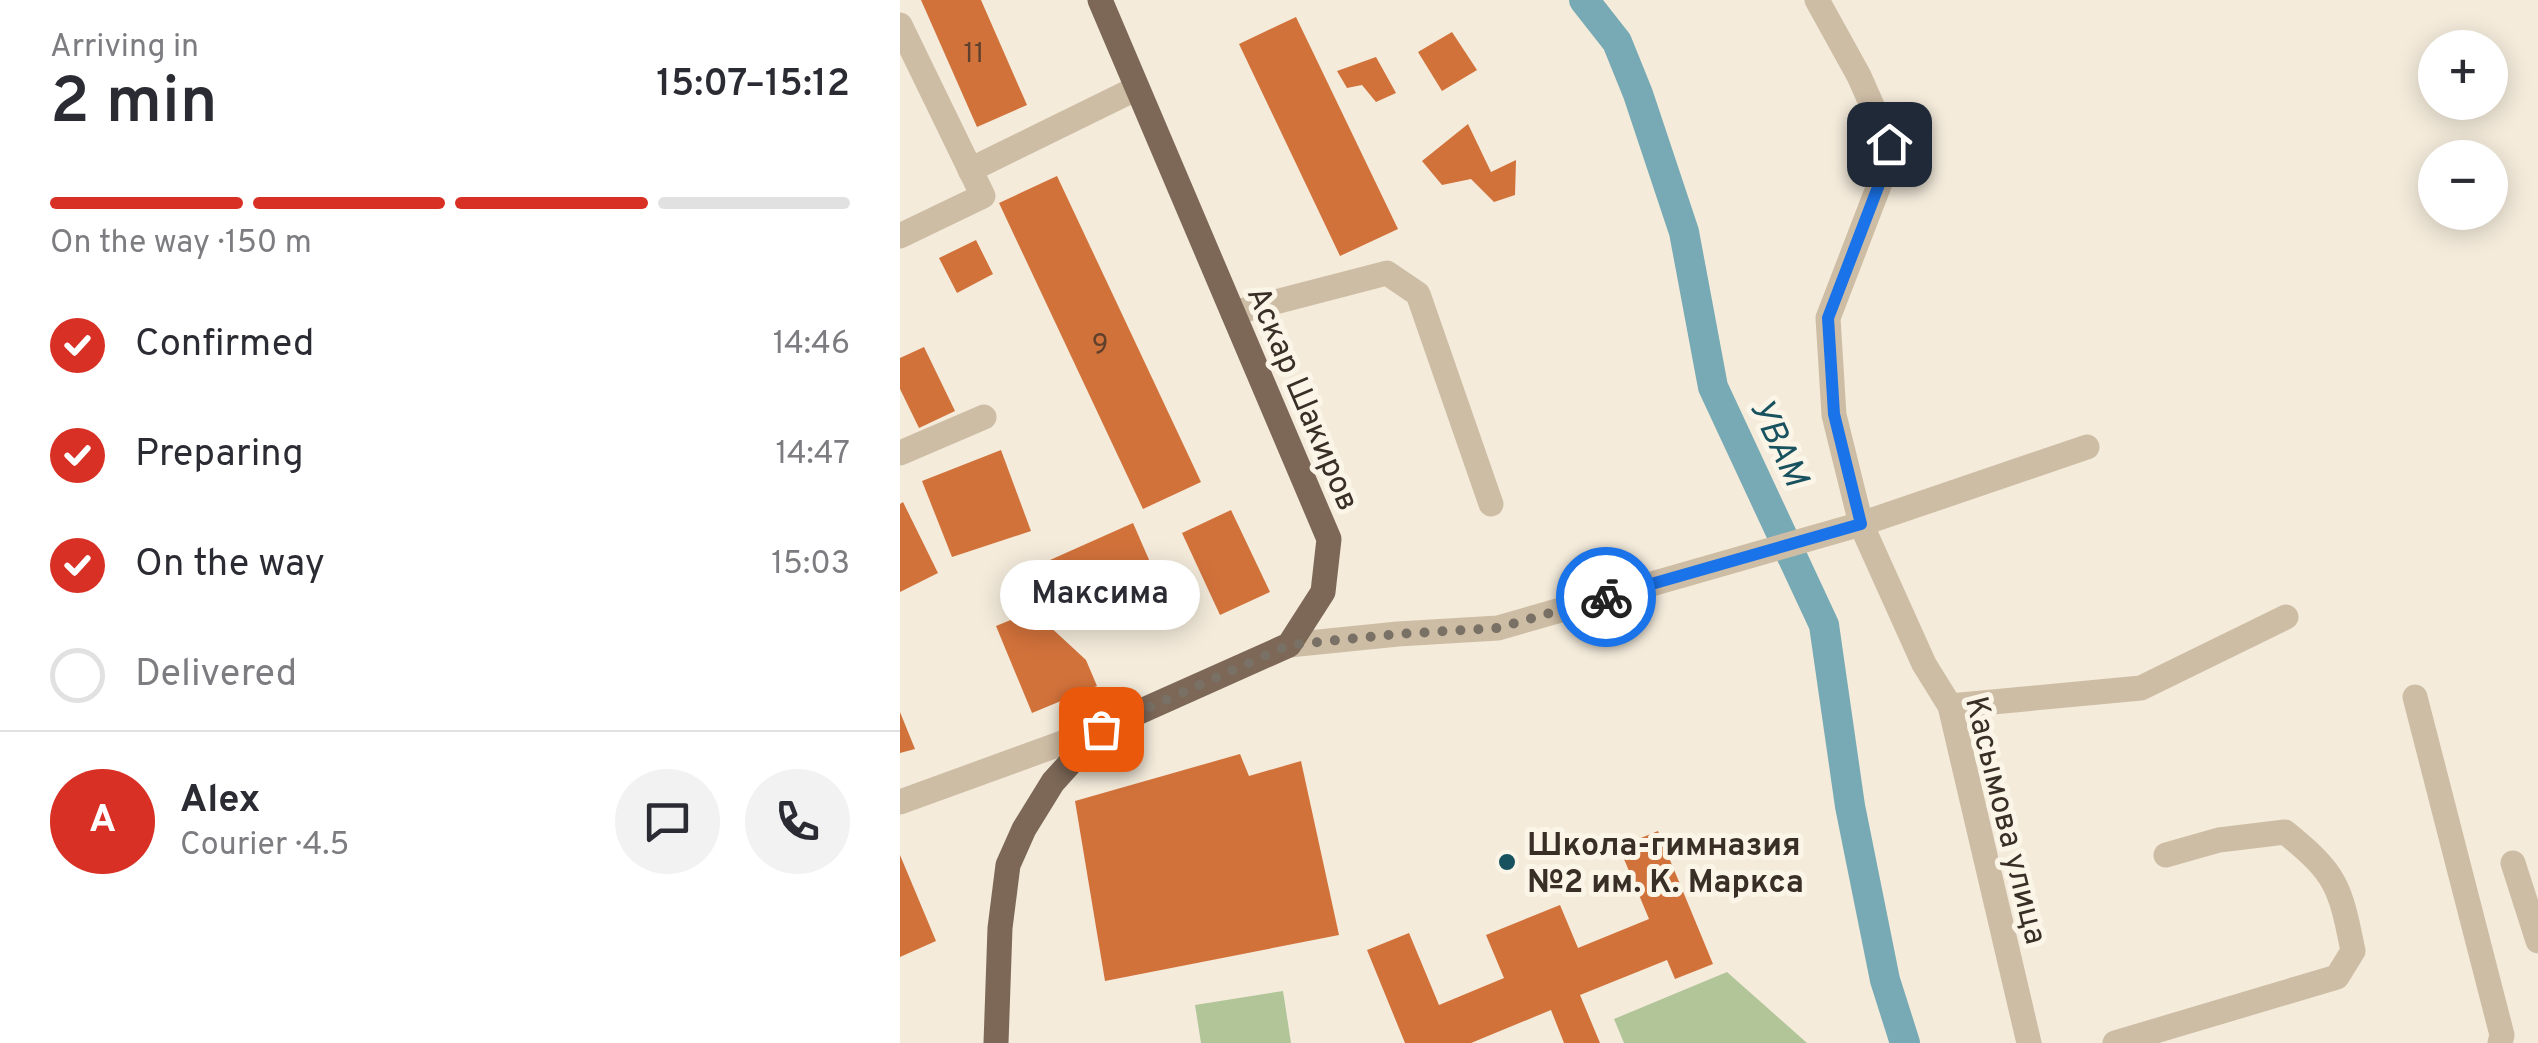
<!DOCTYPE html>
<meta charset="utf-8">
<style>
:root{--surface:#fff;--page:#f2f2f3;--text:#2b2b33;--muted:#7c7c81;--line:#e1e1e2;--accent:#d93025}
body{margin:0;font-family:Overpass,sans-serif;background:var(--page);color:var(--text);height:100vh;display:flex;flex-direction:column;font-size:38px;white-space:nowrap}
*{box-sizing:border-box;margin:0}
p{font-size:32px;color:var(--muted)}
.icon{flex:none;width:55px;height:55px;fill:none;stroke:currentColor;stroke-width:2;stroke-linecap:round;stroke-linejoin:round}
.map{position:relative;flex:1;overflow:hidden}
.side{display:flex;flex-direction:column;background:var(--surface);width:900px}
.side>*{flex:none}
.fabs{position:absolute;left:1518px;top:30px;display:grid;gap:20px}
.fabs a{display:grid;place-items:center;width:90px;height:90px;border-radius:50%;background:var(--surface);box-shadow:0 5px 25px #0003;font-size:50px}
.pin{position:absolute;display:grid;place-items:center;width:85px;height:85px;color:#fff;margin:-42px;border-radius:20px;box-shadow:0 5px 15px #0006}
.courier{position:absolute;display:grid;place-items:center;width:100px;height:100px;margin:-50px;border:8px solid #1a73e8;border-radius:50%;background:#fff;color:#222;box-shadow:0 2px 12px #0007}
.bubble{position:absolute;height:70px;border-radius:35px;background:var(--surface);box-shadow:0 5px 25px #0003;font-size:32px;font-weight:600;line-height:70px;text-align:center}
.summary em{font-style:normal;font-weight:600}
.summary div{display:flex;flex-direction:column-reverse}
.summary{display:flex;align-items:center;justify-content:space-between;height:170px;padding:0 50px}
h1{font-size:65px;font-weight:600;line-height:75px}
.bar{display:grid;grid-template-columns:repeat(4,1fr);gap:15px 10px;align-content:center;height:120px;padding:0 50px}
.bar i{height:12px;border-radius:8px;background:var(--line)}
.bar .active{background:var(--accent)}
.bar p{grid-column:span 4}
.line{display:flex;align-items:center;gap:25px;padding:0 50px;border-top:2px solid var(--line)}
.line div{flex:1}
.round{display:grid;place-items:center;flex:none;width:105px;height:105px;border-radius:52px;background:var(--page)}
ol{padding:0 50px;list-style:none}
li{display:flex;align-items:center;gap:30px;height:110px}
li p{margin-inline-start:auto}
li .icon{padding:10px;border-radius:50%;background:var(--accent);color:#fff;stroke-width:4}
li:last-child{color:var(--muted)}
li i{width:55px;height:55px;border:5px solid var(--line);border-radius:50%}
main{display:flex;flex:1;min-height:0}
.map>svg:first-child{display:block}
.green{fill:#b1c599}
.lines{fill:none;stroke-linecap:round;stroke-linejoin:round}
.canal{stroke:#77aab4;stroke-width:30}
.building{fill:#d2723b}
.minor{stroke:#cebda5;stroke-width:25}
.major{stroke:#7d6857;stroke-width:25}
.done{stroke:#7a7166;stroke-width:10;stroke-dasharray:0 18}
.route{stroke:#1a73e8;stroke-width:12}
.poi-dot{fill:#18525f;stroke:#fbf5e8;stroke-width:4}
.labels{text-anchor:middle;stroke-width:10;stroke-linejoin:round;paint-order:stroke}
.number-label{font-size:28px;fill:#5f402c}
.street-label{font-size:32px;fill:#392f27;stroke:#fbf5e8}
.poi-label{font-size:32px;font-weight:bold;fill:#392f27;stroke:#fbf5e8;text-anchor:start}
.water-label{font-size:35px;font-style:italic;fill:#18525f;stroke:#fbf5e8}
</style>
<main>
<section class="side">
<div class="summary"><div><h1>2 min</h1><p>Arriving in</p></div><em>15:07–15:12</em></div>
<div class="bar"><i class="active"></i><i class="active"></i><i class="active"></i><i></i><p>On the way · 150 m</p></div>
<ol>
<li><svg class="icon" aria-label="check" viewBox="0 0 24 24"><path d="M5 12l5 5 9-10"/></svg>Confirmed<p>14:46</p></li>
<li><svg class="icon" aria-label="check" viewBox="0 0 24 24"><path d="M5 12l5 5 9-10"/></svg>Preparing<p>14:47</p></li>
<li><svg class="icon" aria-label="check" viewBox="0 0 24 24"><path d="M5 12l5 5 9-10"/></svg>On the way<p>15:03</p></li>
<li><i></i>Delivered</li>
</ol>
<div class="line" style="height:180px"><b class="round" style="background:var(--accent);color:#fff">A</b><div><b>Alex</b><p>Courier · 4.5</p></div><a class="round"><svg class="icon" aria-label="chat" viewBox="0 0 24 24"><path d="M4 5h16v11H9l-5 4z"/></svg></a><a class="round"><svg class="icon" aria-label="phone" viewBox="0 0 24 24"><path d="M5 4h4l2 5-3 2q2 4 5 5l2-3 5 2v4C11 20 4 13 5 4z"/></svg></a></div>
</section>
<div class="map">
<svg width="1638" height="1043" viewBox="0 0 1638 1043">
<rect width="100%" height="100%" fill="#f4ebdb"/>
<g class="green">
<polygon points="827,972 907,1043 724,1043 714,1019"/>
<polygon points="383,991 391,1043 301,1043 295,1005"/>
</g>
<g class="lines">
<polyline class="canal" points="684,0 717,42 738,94 784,232 813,387 924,625 950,806 985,980 1005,1043"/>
</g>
<g class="building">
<polygon points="21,0 81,0 127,105 77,127"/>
<polygon points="396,17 498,229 440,256 339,44"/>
<polygon points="552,32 577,70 542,91 518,52"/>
<polygon points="476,57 496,93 476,102 462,85 447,88 437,71"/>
<polygon points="568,124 591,172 616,160 615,195 594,202 571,179 542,185 522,161"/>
<polygon points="157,176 301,482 243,509 99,203"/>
<polygon points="76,240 93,274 57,293 39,258"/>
<polygon points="24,347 55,411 19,428 0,389 0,358"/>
<polygon points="101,450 131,531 52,557 22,481"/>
<polygon points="3,502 38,573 0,592 0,504"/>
<polygon points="331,510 370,592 320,615 282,533"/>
<polygon points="233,523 260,585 177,621 150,560"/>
<polygon points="133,611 186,660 197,686 132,713 96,626"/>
<polygon points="0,712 15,749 0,753"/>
<polygon points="340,754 349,776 401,761 439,935 205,981 175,801"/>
<polygon points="758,831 813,964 775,979 767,960 680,995 700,1043 664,1043 651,1010 571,1043 505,1043 467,950 509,933 539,1005 604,978 586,935 660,905 678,948 749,919 719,847"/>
<polygon points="0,855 36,941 0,957"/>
</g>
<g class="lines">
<g class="minor">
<polyline points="917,0 959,76 989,144 983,175 928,318 934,415 961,524 1024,664 1050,706 1129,1043"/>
<polyline points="0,25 83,196 0,236"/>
<polyline points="70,170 237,88"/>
<polyline points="333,313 487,273 518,294 591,504"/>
<polyline points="0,453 84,417"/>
<polyline points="389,645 498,634 598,628 961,524 1187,447"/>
<polyline points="1515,697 1602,1035 1600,1043"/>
<polyline points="1050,706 1241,688 1386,617"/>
<polyline points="0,802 201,729"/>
<polyline points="1613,863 1638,941"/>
<path d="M1215 1043 1437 977 1453 951C1440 886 1437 874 1385 832L1319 840 1266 855"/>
</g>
<polyline class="major" points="96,1043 100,928 108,865 124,829 153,782 201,729 389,645 423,592 429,539 200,0"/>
</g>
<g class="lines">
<polyline class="done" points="201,729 389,645 498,634 598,628 706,597"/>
<polyline class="route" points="706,597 961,524 934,414 928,318 983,174 989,144"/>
</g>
<circle class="poi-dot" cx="607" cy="862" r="10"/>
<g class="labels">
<g class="number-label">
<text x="74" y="62">11</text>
<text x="200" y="353">9</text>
</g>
<g class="street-label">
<text transform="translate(404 398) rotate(67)" y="11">Аскар Шакиров</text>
<text transform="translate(1107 820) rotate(76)" y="11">Касымова улица</text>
</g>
<g class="poi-label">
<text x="627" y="855">Школа-гимназия<tspan x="627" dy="37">№2 им. К. Маркса</tspan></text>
</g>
<g class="water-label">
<text transform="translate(880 442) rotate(65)" y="12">УВАМ</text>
</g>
</g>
</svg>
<div class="fabs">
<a>+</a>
<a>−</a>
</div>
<div class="pin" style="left:201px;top:729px;background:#ea580c"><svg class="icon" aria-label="bag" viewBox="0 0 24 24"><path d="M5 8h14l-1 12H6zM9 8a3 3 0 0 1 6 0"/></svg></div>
<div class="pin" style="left:989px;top:144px;background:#1f2937"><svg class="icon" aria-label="home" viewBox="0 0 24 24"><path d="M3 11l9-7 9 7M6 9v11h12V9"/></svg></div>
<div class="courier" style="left:706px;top:597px"><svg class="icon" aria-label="bike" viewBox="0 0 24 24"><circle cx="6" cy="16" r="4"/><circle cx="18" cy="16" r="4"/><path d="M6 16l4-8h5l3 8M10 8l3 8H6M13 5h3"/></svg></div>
<div class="bubble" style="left:100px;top:560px;width:200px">Максима</div>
</div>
</main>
